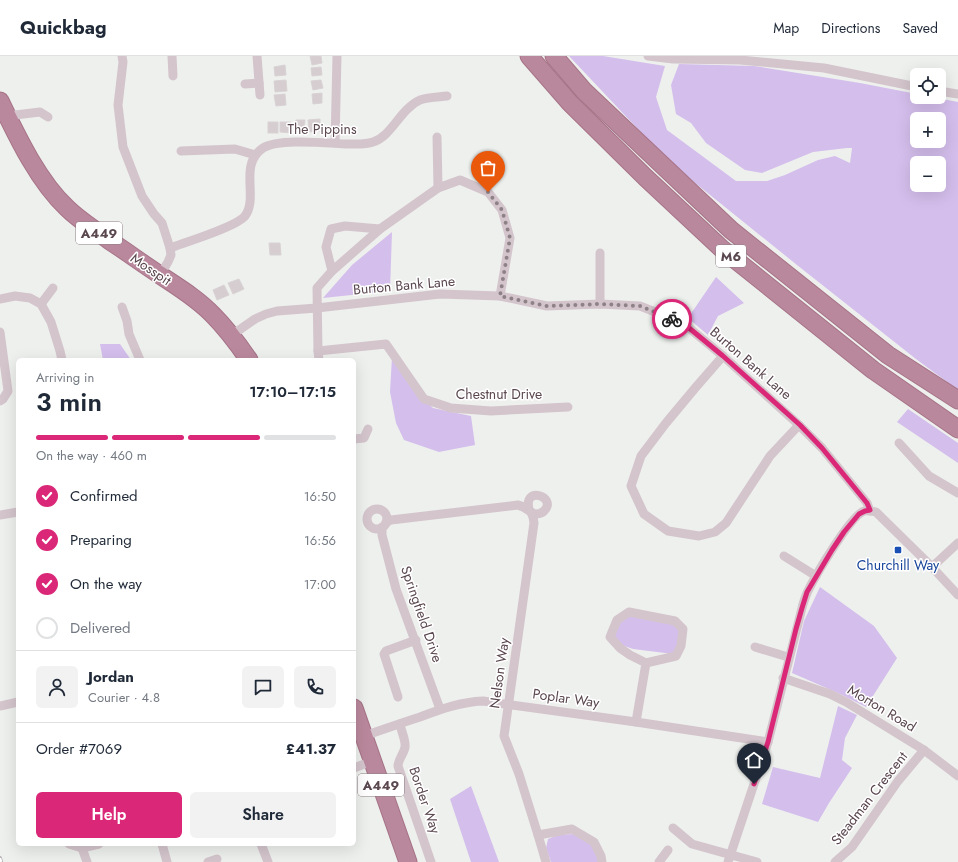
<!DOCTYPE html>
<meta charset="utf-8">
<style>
:root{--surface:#fff;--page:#f2f2f3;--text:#1f2937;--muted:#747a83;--line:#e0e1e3;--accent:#db2777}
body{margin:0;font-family:Jost,sans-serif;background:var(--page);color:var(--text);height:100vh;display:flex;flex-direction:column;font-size:15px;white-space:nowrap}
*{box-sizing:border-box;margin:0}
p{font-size:13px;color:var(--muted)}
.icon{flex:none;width:22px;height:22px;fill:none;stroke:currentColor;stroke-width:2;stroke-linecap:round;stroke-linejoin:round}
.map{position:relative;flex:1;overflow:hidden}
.panel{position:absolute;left:16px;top:302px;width:340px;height:488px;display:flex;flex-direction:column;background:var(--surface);border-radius:6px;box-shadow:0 4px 16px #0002}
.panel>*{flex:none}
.tools{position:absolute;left:910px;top:12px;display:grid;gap:8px}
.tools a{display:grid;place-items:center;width:36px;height:36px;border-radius:6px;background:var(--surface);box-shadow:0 4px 16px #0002;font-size:20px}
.pin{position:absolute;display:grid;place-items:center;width:34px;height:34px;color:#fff;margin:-41px -17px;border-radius:50% 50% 50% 0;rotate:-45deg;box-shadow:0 0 4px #0007}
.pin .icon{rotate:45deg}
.courier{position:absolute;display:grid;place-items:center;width:40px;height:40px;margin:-20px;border:3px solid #db2777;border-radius:50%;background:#fff;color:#222;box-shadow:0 1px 5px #0007}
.summary em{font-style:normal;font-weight:600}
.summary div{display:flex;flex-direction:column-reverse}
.summary{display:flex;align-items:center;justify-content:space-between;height:68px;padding:0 20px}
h1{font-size:26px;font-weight:600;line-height:30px}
.bar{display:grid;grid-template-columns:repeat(4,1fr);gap:6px 4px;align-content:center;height:48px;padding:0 20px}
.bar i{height:5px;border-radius:3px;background:var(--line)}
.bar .on{background:var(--accent)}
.bar p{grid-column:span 4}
.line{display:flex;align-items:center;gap:10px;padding:0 20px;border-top:1px solid var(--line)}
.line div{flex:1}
.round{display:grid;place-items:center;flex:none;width:42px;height:42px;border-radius:6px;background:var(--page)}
ol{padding:0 20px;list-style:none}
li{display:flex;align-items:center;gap:12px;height:44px}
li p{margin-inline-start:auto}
li .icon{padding:4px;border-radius:50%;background:var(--accent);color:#fff;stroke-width:4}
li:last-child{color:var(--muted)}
li i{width:22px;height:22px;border:2px solid var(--line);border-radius:50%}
.cta{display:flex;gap:8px;margin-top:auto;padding:8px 20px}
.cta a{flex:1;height:46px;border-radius:6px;background:var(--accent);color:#fff;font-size:16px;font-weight:600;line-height:46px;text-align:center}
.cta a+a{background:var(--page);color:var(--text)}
header{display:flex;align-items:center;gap:24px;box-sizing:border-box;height:56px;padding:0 20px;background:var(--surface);border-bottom:1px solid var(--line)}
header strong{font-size:19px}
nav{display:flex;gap:22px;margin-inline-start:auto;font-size:14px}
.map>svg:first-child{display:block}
.green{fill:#d4beec;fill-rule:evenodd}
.building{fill:#d5cdd0;stroke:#d9d2d4}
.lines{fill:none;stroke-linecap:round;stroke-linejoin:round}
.highway-casing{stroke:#a67387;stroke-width:19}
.street{stroke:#d4c5cc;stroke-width:9}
.highway{stroke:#ba889c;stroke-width:17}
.rail-casing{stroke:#b8b0b3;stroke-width:4}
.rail{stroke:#fff;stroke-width:2.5;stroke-dasharray:8;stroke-linecap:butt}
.done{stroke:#8e8287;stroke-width:4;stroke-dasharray:0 7.2}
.route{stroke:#db2777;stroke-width:5}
.transit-dot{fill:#1a4fb4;stroke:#fff;stroke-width:1.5}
.labels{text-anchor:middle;stroke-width:3;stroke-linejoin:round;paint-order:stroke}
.shield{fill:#fff;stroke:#8c7e84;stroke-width:1}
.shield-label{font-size:13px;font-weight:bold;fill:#5a474f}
.street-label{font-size:14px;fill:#5a474f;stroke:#fff}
.transit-label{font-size:14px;fill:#164399;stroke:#fff}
</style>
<header>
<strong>Quickbag</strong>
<nav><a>Map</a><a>Directions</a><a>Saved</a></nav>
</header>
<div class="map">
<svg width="958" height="806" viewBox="0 0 958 806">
<rect width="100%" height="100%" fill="#eef0ee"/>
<g class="green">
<path d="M569 0H603L665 10 656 41 667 74 736 125H767L785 119 818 104 835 100 850 107 852 92H847L813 96 762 117 745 114 706 87 691 67 676 58 671 29 679 8 754 10 860 27 917 38V41H932L958 46V334L916 303 797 209 668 105ZM917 63H939V85H917ZM917 107H939V129H917Z"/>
<polygon points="392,176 390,235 323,242 352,209"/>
<polygon points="716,221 744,247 718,260 708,279 688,262"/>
<polygon points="100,288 120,288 129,301 130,304 103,304"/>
<polygon points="392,301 424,343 433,352 471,360 475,389 439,396 404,384 396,367 390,336"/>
<polygon points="908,353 958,387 958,407 897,366"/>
<polygon points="820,531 874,570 897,602 866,651 838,637 792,617 804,565"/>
<polygon points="629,560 675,565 680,576 678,588 673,598 633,593 619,588 614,581 619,568"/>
<polygon points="838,650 857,659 845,682 842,704 852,712 829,747 818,766 762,748 773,711 820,722"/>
<polygon points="471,730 499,806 471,806 450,743"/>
<polygon points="573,778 591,788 598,800 598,806 551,806 546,792 548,783 558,779"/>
</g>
<g class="building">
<polygon points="310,0 321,0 322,7 312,9"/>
<polygon points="285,9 286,19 275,20 274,11"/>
<polygon points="321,11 322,19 312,20 311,12"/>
<polygon points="286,24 287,35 275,36 274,25"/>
<polygon points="321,24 323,32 313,34 311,25"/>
<polygon points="322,37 322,47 313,48 312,38"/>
<polygon points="285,38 286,49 276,50 274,39"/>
<polygon points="320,63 320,75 309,76 308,64"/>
<polygon points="296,64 305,64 304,76 295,75"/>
<rect x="268" y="66" width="10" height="11"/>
<polygon points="280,66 291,66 291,77 280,76"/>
<polygon points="269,187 280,187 281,199 270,199"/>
<polygon points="239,223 244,233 233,238 228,227"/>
<polygon points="224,229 229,239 217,244 213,234"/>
</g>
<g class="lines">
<defs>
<g id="highway">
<polyline points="529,0 570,47 645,121 722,193 873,314 958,373"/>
<polyline points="554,0 584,35 731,174 888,299 958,344"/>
<path d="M0 45C17 80 38 125 67 152 80 165 96 174 110 185 127 196 143 208 160 219 178 231 198 243 213 259 227 273 238 288 249 304"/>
<polyline points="354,652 408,806"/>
</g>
</defs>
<use href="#highway" class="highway-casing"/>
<g class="street">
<polyline points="122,0 123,6 118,49 123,91 142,140 154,158 162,167 170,192 171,199 168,206 160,219"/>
<polyline points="172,0 173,20"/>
<polyline points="257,0 260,39"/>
<polyline points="648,0 673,3 740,4 824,12 917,31"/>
<polyline points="245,28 259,27"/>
<polyline points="939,35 958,38"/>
<polyline points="7,60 40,56 48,61"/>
<polyline points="437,81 438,132"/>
<polyline points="335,87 337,0"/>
<polyline points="181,95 235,93 255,99"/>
<path d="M170 192C186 186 236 171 245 160 259 141 238 109 263 92 278 82 326 87 346 88 355 88 365 89 373 86 392 80 400 53 420 44 428 41 439 41 447 40"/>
<polyline points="332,215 326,191 331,173 345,170 380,173"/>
<polyline points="0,243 15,240 30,242 41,248 51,266 60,295 62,304"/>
<polyline points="41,248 53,232"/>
<polyline points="600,248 600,197"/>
<polyline points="122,251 127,265 129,278 140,304"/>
<polyline points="0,276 8,335 3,343 0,345"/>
<polyline points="232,279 255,263 266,258 277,255 317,252 440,238 500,240 547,250 600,248 640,250 683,267 723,300 799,369 822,392 867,447 870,455"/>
<polyline points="318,295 386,288 424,343 451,352 491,355 568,351"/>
<polyline points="723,300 696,331 666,367 641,400 631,430 644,458 668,475 699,480 715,476 726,467 770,400 799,369"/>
<polyline points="319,304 318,295 317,232 332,215 380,173 438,132 460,124 488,136 502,154 510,182 500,240"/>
<polyline points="354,383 364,382 368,373"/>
<polyline points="899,387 929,420 958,437"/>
<circle cx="377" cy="463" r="10"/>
<polyline points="531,456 533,461 534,467 504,680 519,718 538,779 546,806"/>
<polyline points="0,459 18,456"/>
<path d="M386 466 391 464 518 449C527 451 530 457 535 458 539 458 542 457 544 455 558 441 523 429 529 453"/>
<polyline points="382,471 382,479 396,533 440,653"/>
<polyline points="784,500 816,520"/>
<polyline points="932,511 958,487"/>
<polyline points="755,591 788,601"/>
<polyline points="783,622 830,638 846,646 924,694 958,720"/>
<polyline points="398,641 384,598 386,595 416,584"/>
<polyline points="0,650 18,646"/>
<polyline points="636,666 646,607 676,600 681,590 683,573 675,565 629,556 617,564 610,581 620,592 630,599 646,607"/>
<path d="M400 668C401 675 406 684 405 691 404 698 398 703 398 710L431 806"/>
<path d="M364 680C382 674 401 667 420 661 441 653 461 646 483 645L636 666 768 686"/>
<polyline points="354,712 372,705"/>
<polyline points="673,772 692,788 757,806"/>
<polyline points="538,779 572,773 594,786 601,800 602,806"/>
<polyline points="69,788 82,792 99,788"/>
<polyline points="162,788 167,806"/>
<polyline points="261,788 268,806"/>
<polyline points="82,792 87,806"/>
<polyline points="208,806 217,803"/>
<polyline points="659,806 668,794"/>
<path d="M728 806 768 686 802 552C803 547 805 542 807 537 814 522 850 460 864 455 868 454 872 455 876 456L932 511 958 539"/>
<polyline points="835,806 852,791 898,725 924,694"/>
</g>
<use href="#highway" class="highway"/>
<defs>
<polyline id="rail" points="0,802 1,806"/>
</defs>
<use href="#rail" class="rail-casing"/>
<use href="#rail" class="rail"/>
</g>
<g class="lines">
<polyline class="done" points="488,136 502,154 510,182 500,240 547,250 600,248 640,250 672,263"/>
<polyline class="route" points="672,263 683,267 723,300 800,369 822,392 867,447 870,454 865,455 859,458 844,476 832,494 807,536 802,552 796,573 768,686 754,728"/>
</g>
<rect class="transit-dot" x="894" y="490" width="8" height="8" rx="2"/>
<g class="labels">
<g class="shield">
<rect x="76" y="166" width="46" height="22" rx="3"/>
<rect x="716" y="189" width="30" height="22" rx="3"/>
<rect x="358" y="718" width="46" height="22" rx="3"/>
</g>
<g class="shield-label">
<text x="99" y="182">A449</text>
<text x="731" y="205">M6</text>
<text x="381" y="734">A449</text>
</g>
<g class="street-label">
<text x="322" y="78">The Pippins</text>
<text transform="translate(151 213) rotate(34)" y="5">Mosspit</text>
<text transform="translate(404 229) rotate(-5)" y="5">Burton Bank Lane</text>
<text transform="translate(751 307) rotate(41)" y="5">Burton Bank Lane</text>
<text x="499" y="343">Chestnut Drive</text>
<text transform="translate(422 558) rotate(71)" y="5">Springfield Drive</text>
<text transform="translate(499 617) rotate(-82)" y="5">Nelson Way</text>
<text transform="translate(566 642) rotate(8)" y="5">Poplar Way</text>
<text transform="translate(882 652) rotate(31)" y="5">Morton Road</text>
<text transform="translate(869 742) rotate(-52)" y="5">Steadman Crescent</text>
<text transform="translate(425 744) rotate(71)" y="5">Border Way</text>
</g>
<g class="transit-label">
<text x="898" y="514">Churchill Way</text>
</g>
</g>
</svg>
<div class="tools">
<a><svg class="icon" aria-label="locate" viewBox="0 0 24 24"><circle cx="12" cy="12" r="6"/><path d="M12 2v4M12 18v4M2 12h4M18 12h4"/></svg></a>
<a>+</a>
<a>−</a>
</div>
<div class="pin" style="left:488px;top:136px;background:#ea580c"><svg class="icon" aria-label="bag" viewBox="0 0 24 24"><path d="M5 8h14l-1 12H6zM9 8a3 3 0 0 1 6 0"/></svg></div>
<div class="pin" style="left:754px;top:728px;background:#1f2937"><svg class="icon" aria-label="home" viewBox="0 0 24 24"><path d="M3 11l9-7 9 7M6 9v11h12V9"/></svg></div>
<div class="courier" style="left:672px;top:263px"><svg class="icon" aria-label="bike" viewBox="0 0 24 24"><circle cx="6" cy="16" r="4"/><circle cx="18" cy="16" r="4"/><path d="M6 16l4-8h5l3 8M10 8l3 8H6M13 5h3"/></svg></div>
<section class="panel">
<div class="summary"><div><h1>3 min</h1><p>Arriving in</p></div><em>17:10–17:15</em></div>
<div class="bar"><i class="on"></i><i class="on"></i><i class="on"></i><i></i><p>On the way · 460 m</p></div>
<ol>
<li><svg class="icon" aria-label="check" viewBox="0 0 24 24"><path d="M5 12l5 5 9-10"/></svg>Confirmed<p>16:50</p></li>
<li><svg class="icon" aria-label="check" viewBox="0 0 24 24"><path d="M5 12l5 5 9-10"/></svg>Preparing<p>16:56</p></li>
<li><svg class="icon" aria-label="check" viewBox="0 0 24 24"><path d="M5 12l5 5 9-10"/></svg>On the way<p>17:00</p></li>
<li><i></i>Delivered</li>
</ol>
<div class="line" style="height:72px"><a class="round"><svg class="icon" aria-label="person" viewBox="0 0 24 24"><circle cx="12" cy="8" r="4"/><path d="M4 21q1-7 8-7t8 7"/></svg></a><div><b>Jordan</b><p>Courier · 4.8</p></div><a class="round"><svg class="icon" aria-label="chat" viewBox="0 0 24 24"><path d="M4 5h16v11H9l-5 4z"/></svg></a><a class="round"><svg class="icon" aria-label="phone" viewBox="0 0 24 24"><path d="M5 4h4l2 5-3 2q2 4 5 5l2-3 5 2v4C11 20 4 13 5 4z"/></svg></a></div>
<div class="line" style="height:52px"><div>Order #7069</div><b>£41.37</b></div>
<div class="cta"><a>Help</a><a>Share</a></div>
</section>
</div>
